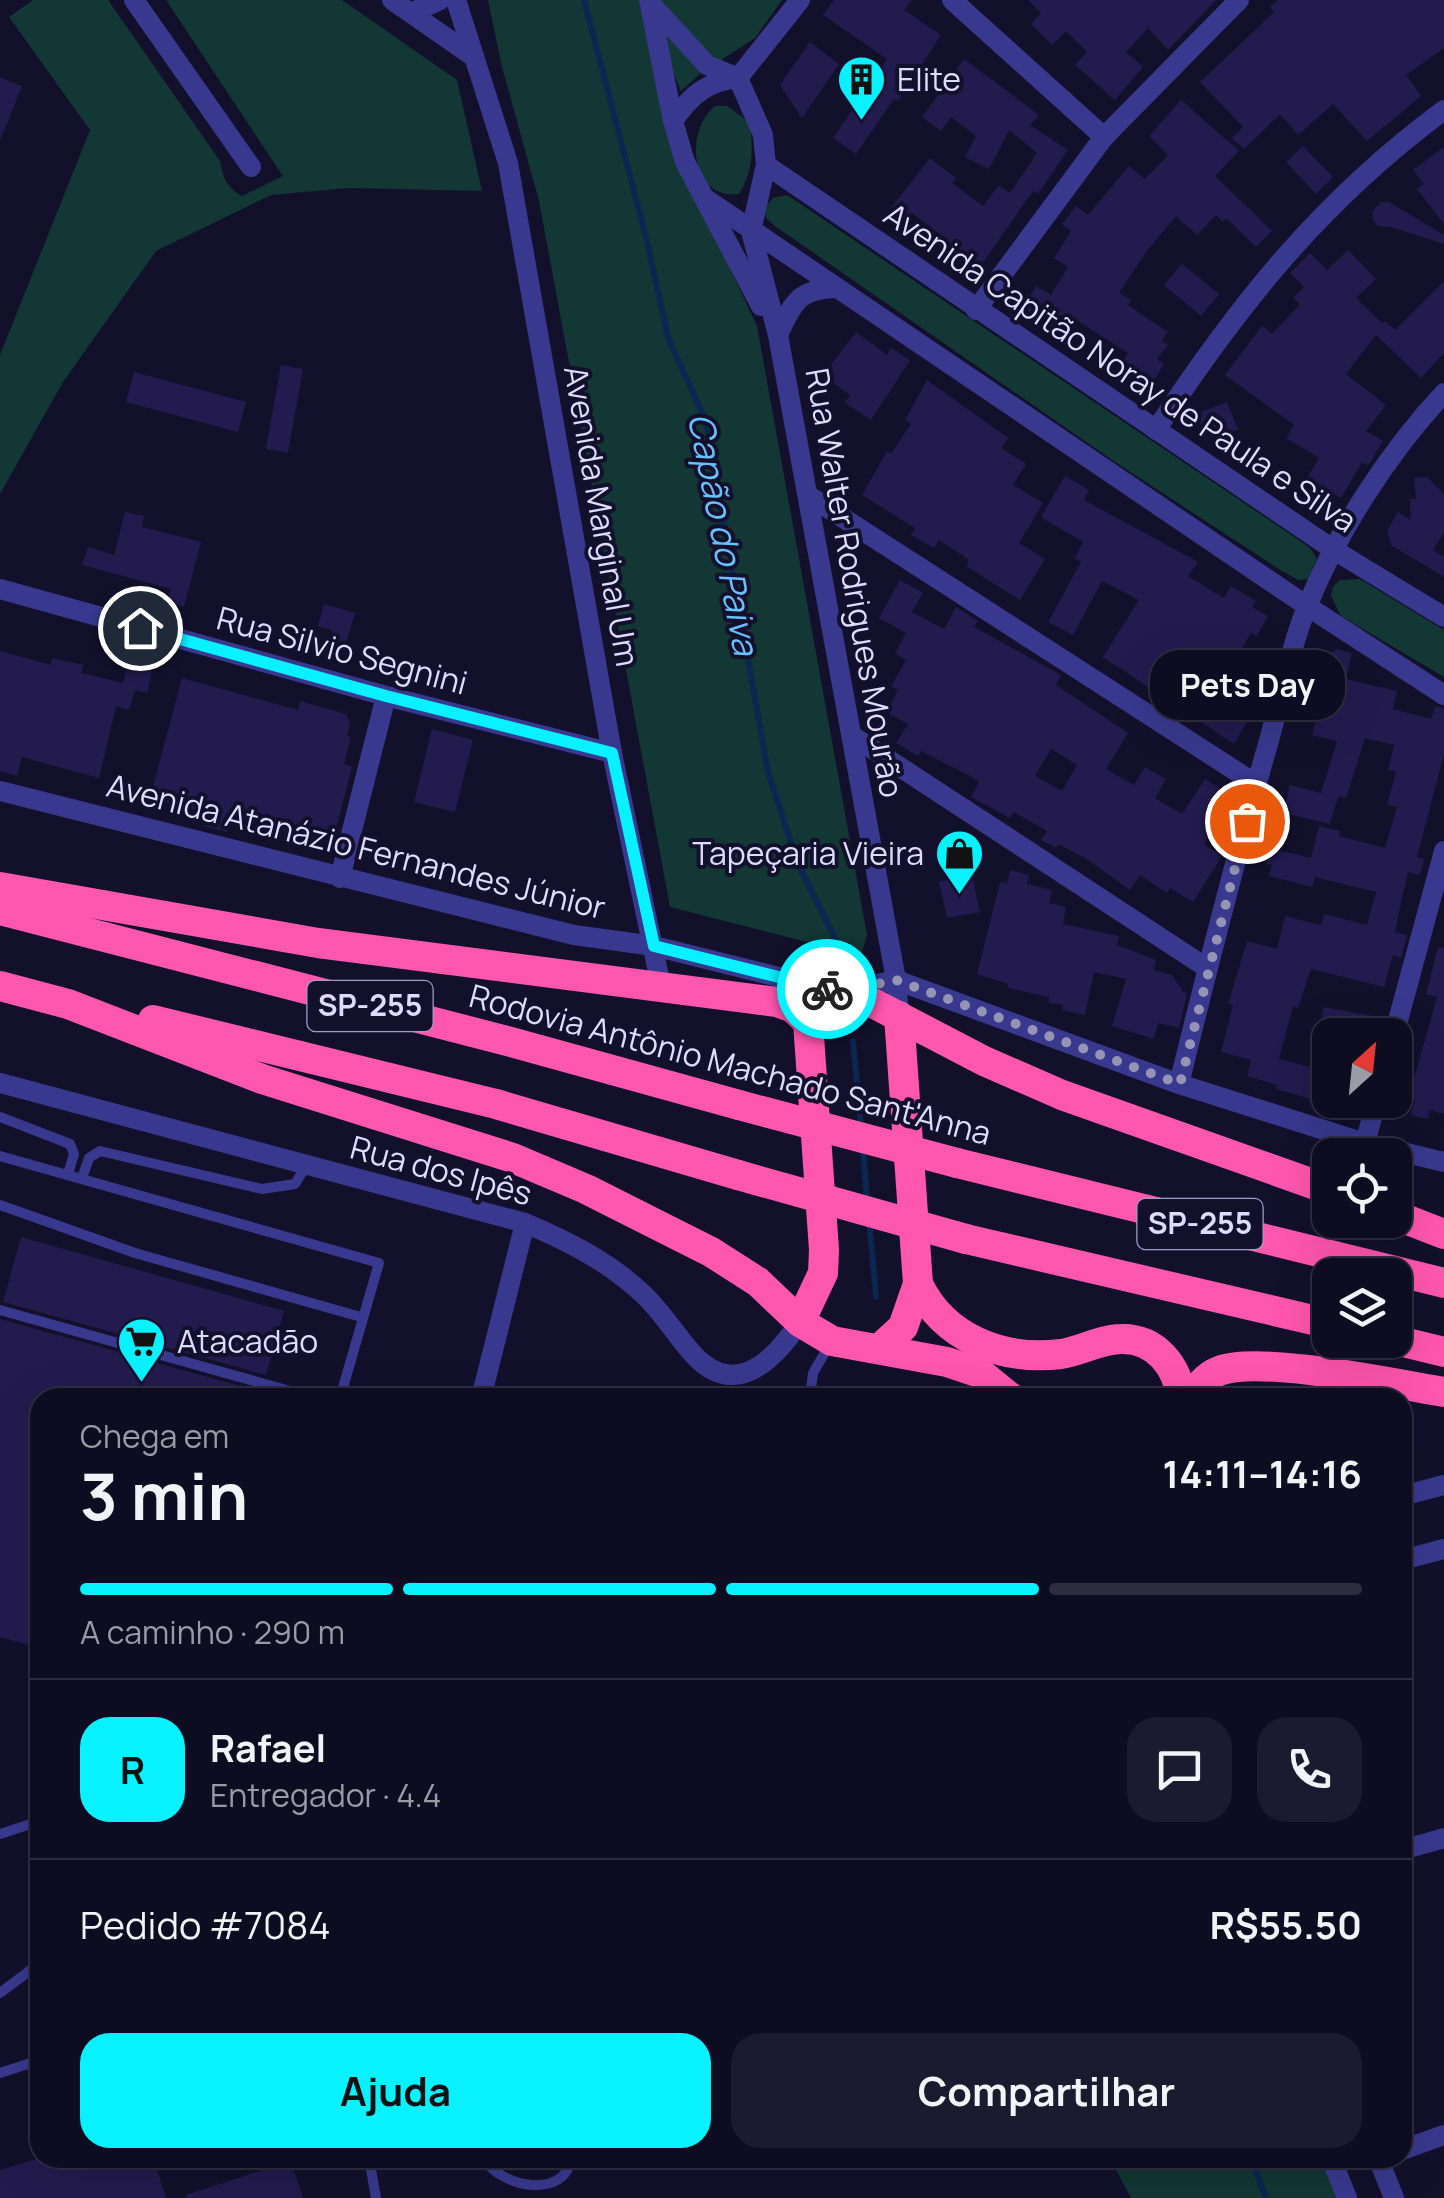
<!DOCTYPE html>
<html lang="pt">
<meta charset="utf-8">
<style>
:root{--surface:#0e0c21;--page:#1c1a2e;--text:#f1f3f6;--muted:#9b9ba5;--line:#2e2c3f;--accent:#07f1ff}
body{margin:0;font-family:Manrope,sans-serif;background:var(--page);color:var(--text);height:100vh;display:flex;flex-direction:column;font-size:38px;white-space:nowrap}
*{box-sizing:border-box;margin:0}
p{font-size:32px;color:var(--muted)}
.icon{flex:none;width:55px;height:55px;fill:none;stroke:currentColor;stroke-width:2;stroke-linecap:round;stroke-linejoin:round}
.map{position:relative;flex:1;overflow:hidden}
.sheet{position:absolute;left:30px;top:1388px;width:1382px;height:780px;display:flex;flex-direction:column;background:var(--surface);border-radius:30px;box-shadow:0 10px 40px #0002,0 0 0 2px var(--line)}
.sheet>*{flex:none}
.needle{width:65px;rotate:27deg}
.tools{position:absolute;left:1312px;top:1018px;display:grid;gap:20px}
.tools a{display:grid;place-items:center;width:100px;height:100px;border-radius:20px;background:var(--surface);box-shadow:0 10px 40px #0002,0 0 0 2px var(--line);font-size:50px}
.pin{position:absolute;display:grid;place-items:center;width:85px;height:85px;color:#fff;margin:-42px;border:5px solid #fff;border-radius:50%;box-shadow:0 2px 10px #0007}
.courier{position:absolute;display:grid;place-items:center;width:100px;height:100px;margin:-50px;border:8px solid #07f1ff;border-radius:50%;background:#fff;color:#222;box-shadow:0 2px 12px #0007}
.bubble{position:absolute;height:70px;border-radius:30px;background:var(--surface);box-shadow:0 10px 40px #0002,0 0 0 2px var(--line);font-size:32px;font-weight:700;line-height:70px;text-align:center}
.head em{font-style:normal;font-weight:700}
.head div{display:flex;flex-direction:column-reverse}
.head{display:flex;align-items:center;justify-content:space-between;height:170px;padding:0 50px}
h1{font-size:65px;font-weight:700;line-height:75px}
.bar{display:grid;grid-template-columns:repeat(4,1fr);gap:15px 10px;align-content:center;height:120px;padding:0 50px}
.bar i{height:12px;border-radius:8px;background:var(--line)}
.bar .current{background:var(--accent)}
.bar p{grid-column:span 4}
.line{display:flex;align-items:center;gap:25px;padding:0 50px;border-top:2px solid var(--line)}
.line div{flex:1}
.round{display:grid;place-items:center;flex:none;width:105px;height:105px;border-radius:30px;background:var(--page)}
.primary-button{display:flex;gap:20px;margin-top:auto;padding:20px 50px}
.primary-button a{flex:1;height:115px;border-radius:30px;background:var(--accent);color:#111;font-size:40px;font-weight:700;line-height:115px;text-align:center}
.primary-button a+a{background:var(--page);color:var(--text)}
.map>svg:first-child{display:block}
.green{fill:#123734}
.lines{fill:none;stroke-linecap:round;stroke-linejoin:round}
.stream{stroke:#0a2751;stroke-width:6}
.building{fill:#231b4e;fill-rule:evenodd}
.service{stroke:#38398e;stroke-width:10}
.minor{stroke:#38398e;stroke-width:20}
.motorway{stroke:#ff56ae;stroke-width:30}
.motorway-bridge{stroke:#ff56ae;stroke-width:30}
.done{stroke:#9694b5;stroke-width:10;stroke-dasharray:0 18}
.route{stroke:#07f1ff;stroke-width:12}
.labels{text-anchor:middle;stroke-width:8;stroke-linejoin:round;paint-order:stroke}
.shield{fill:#13102c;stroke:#a09ec0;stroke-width:2.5}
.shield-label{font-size:30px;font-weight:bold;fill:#dddbff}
.poi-label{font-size:32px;fill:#dddbff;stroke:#13102c;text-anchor:start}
.street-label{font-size:32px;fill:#dddbff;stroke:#13102c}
.water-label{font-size:35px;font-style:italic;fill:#69c0ff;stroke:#13102c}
</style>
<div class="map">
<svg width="1444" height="2198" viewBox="0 0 1444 2198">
<rect width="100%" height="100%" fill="#13102c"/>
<g class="green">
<path d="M33 0H108L220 161C223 178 227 188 242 196L283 176 166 0H342L457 80 482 191 348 188 271 195 156 251 63 382 0 494V355L90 130 9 17Z"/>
<polygon points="488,0 639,0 666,131 757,326 867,935 861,956 670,907 539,201 502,67"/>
<polygon points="657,0 782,0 755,38 701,73 681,91 670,64"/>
<path d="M715 106H727L749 122C754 147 753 172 739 194 690 200 684 131 715 106Z"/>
<polygon points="787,195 1293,536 1310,548 1317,559 1308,579 1299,580 1282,571 1115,462 775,226 766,218 765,208 773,198"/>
<polygon points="1360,579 1444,630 1444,677 1341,616 1331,596 1333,587 1340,580"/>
<polygon points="1110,2158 1324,2158 1345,2198 1131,2198"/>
</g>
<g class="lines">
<g class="stream">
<polyline points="584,0 647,241 668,338 706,421 768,772 798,864 840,948"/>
<polyline points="853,1041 861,1127"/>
<polyline points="863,1149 867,1202"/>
<polyline points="869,1219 876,1297"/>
<polyline points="1251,2158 1266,2198"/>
</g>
</g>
<g class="building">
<polygon points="834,0 912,0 904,10 941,35 898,101 894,99 856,154 833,138 887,59 823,15"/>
<polygon points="1028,0 1216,0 1168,50 1148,28 1126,52 1143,67 1115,100 1075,65 1087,52 1066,31 1052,45 1031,24 1041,13"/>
<polygon points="1278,0 1444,0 1444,48 1406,75 1421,96 1367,141 1333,104 1298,135 1280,114 1244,149 1232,138 1243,127 1200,82 1274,12 1270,7"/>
<polygon points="810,42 839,64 802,118 780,85"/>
<polygon points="964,59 1039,115 1030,125 1068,150 1038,194 1033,191 984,261 971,262 936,236 938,233 912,213 906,220 891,208 930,158 956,178 952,183 983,206 999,185 1010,193 1037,153 1009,130 989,169 965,157 976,136 951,117 941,131 922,117"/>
<polygon points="0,77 22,86 1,138 0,138"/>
<polygon points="1181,100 1239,151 1215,176 1272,231 1256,247 1226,218 1223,222 1216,215 1197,235 1176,216 1146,252 1119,293 1131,300 1128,305 1168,332 1162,341 1168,345 1157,359 1164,364 1153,382 1122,362 1128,353 1078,321 1068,336 1023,308 1036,286 1051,295 1068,267 1054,258 1071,231 1062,224 1076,206 1088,215 1129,166 1145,179 1168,155 1149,136"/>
<polygon points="1303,146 1333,177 1316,194 1286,162"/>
<polygon points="1444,147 1444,224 1417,189 1424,184 1413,170"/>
<polygon points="1381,202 1389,202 1444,235 1444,244 1391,227 1378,226 1373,220 1372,212"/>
<polygon points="1348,250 1376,279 1356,298 1382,323 1385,321 1395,330 1444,281 1444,353 1421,378 1376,335 1346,374 1386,405 1366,431 1383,441 1368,466 1362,462 1341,498 1307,478 1319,458 1286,438 1294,425 1225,375 1262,326 1272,334 1300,304 1293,298 1304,287 1290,273 1310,253 1327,270"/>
<polygon points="1182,264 1219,294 1201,316 1164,285"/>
<polygon points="856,332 887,355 891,348 910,360 871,420 845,403 850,395 823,375"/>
<polygon points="281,365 303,369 288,453 266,449"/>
<polygon points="134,372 246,402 238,432 126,402"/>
<polygon points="927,380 1008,438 1001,448 1026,464 1013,485 1043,503 1019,543 1045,559 1020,600 966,566 969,560 939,540 934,548 911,535 915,528 862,495 887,451 891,454 911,424 905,420"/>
<polygon points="1227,402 1238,429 1217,438 1212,427 1203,431 1196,414"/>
<polygon points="1065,476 1089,490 1084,500 1198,562 1188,576 1224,598 1231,586 1256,601 1252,607 1268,616 1257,636 1251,633 1231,667 1241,673 1235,682 1261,698 1234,744 1103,657 1139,600 1102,581 1073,635 1048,622 1081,562 1075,558 1083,542 1041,517"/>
<polygon points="1427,477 1444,494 1444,532 1433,550 1444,557 1444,577 1391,545 1387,531 1398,512 1411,520 1410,499 1416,499 1414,478"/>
<polygon points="125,512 144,516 142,527 201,542 184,607 167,602 171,589 82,565 88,547 114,555"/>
<path d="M900 580 923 593 912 612 944 629 956 607 978 621 974 627 1061 675 1056 685 1128 733 1106 769 1134 785 1145 767 1166 779 1155 798 1182 814 1205 779 1226 792 1205 825 1212 830 1204 844 1222 856 1193 902 1170 888 1167 893 1140 875 1130 890 1085 858 1058 844 1056 848 1041 840 1047 831 1014 812 1010 818 971 797 979 782 970 776 921 751 918 756 896 743 908 724 886 712 898 690 891 686 906 660 895 654 906 633 879 618ZM1051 749 1077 765 1062 791 1035 776Z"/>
<polygon points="324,604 355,613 345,647 329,642 332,630 318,626"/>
<polygon points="1337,649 1352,653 1346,679 1397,691 1393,709 1431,719 1435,706 1444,709 1444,754 1417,857 1424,859 1420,875 1408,872 1401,902 1395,932 1407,935 1401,958 1393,955 1384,987 1311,969 1298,1008 1293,1006 1279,1059 1326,1071 1318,1101 1276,1089 1277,1085 1247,1076 1251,1060 1221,1052 1233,1005 1228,1004 1247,941 1277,949 1285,916 1321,925 1324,914 1367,925 1376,892 1315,877 1312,887 1269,876 1272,865 1266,864 1270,848 1311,858 1319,826 1340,831 1339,836 1385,848 1397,807 1387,804 1396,772 1388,770 1394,745 1365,738 1346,798 1338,796 1330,824 1283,813 1290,785 1321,793 1337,741 1312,735 1323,691 1302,686 1306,671"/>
<polygon points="0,651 51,665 52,658 84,665 81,673 123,683 128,665 152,671 147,693 135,690 129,710 116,706 99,778 22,757 17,776 0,771"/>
<polygon points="182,678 298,710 300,701 346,714 350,723 347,736 351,737 344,764 352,767 332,844 231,817 227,832 204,826 208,813 150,798"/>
<polygon points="432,729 473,740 455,812 414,802"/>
<polygon points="1010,870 1029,875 1027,884 1052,890 1049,903 1066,907 1063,924 1119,936 1117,945 1156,960 1154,970 1172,975 1183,992 1187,993 1179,1028 1158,1023 1154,1039 1112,1026 1126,979 1094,972 1085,1015 1062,1010 1063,1005 1048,1003 1049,997 1008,988 1008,984 977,974 1000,882 1007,884"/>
<polygon points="972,875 980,912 947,918 939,882"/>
<polygon points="1438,947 1444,948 1444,1114 1430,1110 1428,1119 1411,1115 1415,1101 1408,1100 1437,997 1426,994"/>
<polygon points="1324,1007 1377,1017 1373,1035 1318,1035"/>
<polygon points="21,1237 284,1311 266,1375 3,1302"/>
<polygon points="0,1319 261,1392 260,1398 40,1398 40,1648 0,1637"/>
<polygon points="40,2158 153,2158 166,2198 0,2198 0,2170"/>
<polygon points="291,2161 303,2198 186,2198 186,2195"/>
</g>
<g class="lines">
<g class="service">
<polyline points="0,1117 70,1144 74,1154 68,1174"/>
<polyline points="0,1156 379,1263 340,1398"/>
<polyline points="82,1178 89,1158 100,1151 262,1189 295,1184 306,1166"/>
<polyline points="0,1205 135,1253 361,1317"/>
<polyline points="0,1310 315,1398"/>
<polyline points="810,1398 813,1373 830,1344"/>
<polyline points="0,1834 40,1821"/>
<polyline points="0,1993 40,1963"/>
<polyline points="0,2073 40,2060"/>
<polyline points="369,2158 376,2198"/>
<path d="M483 2158C503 2190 567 2198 571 2158"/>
</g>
<g class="minor">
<polyline points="134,0 251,167"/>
<polyline points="392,0 474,57"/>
<polyline points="456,0 508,163 612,753 661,986"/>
<polyline points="649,0 673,121 685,162 761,306"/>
<polyline points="952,0 1104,137"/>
<polyline points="650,3 707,65 736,77"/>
<polyline points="411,13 440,0"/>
<polyline points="738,78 763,135 766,165 751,231 778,335 896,980 899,1016"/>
<path d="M673 121C690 96 707 81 738 78L800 0"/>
<polyline points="766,165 1334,550 1444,617"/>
<polyline points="706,199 1307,606 1444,695"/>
<polyline points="976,310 1104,137 1239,0"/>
<path d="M778 335C793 303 798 289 836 288"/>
<path d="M1156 430C1239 304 1321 201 1444 110"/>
<polyline points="809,496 1256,784"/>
<polyline points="0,589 386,696 612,753"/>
<polyline points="851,735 1207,968"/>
<polyline points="0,791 574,935 654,946 839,992 896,980 1179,1084 1365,1143 1444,1162"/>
<polyline points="340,878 386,696"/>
<polyline points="1394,1035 1444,851"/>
<path d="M0 1083 525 1223C568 1241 609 1262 643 1294 660 1310 672 1329 687 1347 730 1402 770 1366 800 1322"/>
<path d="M1179 1084C1207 970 1236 856 1268 744 1281 698 1290 648 1308 604 1339 529 1389 452 1444 393"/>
<polyline points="1365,1143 1377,1100"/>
<polyline points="481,1398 525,1223"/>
<polyline points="1402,1496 1444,1485"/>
<polyline points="1402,1560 1444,1549"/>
<polyline points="1402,1850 1444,1838"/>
<polyline points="1402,2150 1444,2135"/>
<polyline points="1331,2158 1347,2198"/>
<polyline points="1378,2158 1394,2198"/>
</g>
<g class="motorway">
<polyline points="0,887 318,943 777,1002 793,1008 808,1022"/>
<polyline points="0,910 511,1042 739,1105"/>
<polyline points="0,986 68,1004 262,1079 513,1158 586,1189 711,1252 758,1282 800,1322 832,1341 947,1362 980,1373 1011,1398"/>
<polyline points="153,1020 496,1104 738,1175"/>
<polyline points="957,1163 1444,1283"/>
<polyline points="1395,1215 1444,1234"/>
<polyline points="966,1239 1330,1324"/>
<path d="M918 1284C944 1339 1003 1361 1061 1354 1081 1351 1101 1339 1121 1339 1156 1338 1178 1367 1181 1398"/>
<polyline points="800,1322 823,1273 824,1250 808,1022 819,1004 839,992 869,1001 984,1061 1062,1095 1330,1190"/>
<polyline points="1395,1340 1444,1352"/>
<polyline points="879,1349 903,1327 918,1284 899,1016"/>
<path d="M1191 1398C1198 1387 1206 1376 1219 1371 1259 1355 1396 1384 1444 1392"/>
</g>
<g class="motorway-bridge">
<polyline points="739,1105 957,1163"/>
<polyline points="738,1175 966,1239"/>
</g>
</g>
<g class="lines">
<polyline class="done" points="827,989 839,992 896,980 1180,1084 1247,821"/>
<polyline class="route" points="140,628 386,696 612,753 654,946 827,989"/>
</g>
<defs>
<symbol id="building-pin" viewBox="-11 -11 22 30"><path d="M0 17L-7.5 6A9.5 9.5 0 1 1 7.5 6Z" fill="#07f1ff" stroke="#13102c"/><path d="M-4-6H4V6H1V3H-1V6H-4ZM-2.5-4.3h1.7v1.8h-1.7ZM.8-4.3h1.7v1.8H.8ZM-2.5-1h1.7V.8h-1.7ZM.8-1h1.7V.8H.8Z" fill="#111"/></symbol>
<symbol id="shop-pin" viewBox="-11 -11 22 30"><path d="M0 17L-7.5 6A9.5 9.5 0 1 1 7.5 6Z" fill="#07f1ff" stroke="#13102c"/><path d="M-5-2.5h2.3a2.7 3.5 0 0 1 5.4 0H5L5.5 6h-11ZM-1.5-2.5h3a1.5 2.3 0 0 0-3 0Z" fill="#111"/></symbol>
<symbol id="supermarket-pin" viewBox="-11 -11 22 30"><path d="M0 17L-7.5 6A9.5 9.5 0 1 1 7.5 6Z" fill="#07f1ff" stroke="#13102c"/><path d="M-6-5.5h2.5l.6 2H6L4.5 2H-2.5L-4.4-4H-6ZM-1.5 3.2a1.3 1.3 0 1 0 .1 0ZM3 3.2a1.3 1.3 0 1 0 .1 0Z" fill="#111"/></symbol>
</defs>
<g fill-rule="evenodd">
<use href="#building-pin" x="834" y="52" width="55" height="75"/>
<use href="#shop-pin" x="932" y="826" width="55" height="75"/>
<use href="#supermarket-pin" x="114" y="1314" width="55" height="75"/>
</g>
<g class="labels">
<g class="shield">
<rect x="307.5" y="981" width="125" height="50" rx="8"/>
<rect x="1137.5" y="1199" width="125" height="50" rx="8"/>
</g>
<g class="shield-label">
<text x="370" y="1016">SP-255</text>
<text x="1200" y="1234">SP-255</text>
</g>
<g class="poi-label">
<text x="897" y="91">Elite</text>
<text x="924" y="865" text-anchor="end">Tapeçaria Vieira</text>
<text x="177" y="1353">Atacadão</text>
</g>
<g class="street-label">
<text transform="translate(1120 368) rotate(34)" y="11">Avenida Capitão Noray de Paula e Silva</text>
<text transform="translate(601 516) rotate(80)" y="11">Avenida Marginal Um</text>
<text transform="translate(854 583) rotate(80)" y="11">Rua Walter Rodrigues Mourão</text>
<text transform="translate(342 651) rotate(15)" y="11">Rua Silvio Segnini</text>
<text transform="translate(356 847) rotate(14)" y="11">Avenida Atanázio Fernandes Júnior</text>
<text transform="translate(730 1065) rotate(15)" y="11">Rodovia Antônio Machado Sant'Anna</text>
<text transform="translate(441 1171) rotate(15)" y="11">Rua dos Ipês</text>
</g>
<g class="water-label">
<text transform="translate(723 534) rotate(79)" y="12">Capão do Paiva</text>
</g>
</g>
</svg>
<div class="tools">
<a><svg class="needle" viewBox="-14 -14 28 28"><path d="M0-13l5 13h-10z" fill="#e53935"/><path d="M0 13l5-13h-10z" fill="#9b9ba5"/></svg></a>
<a><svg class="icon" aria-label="locate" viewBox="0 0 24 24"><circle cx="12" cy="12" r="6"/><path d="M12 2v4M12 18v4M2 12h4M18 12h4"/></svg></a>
<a><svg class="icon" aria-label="layers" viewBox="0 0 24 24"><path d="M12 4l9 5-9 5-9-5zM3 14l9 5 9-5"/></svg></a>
</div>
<div class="pin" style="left:1247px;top:821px;background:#ea580c"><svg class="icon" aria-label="bag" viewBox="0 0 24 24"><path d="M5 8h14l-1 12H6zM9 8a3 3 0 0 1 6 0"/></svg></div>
<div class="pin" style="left:140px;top:628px;background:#1f2937"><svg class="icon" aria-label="home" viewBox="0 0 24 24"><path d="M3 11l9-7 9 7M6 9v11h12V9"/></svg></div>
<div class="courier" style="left:827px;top:989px"><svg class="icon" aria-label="bike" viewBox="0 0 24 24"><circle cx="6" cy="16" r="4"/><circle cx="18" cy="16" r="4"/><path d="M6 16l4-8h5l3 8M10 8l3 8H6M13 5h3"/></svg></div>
<div class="bubble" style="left:1150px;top:650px;width:195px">Pets Day</div>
<section class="sheet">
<div class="head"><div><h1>3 min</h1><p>Chega em</p></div><em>14:11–14:16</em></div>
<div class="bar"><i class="current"></i><i class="current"></i><i class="current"></i><i></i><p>A caminho · 290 m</p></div>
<div class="line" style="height:180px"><b class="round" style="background:var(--accent);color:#111">R</b><div><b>Rafael</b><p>Entregador · 4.4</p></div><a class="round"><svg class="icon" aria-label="chat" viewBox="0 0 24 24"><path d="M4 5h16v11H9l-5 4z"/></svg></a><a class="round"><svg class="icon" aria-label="phone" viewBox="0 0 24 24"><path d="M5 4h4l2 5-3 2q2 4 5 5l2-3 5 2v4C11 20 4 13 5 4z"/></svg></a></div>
<div class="line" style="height:130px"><div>Pedido #7084</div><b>R$55.50</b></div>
<div class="primary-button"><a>Ajuda</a><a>Compartilhar</a></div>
</section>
</div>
